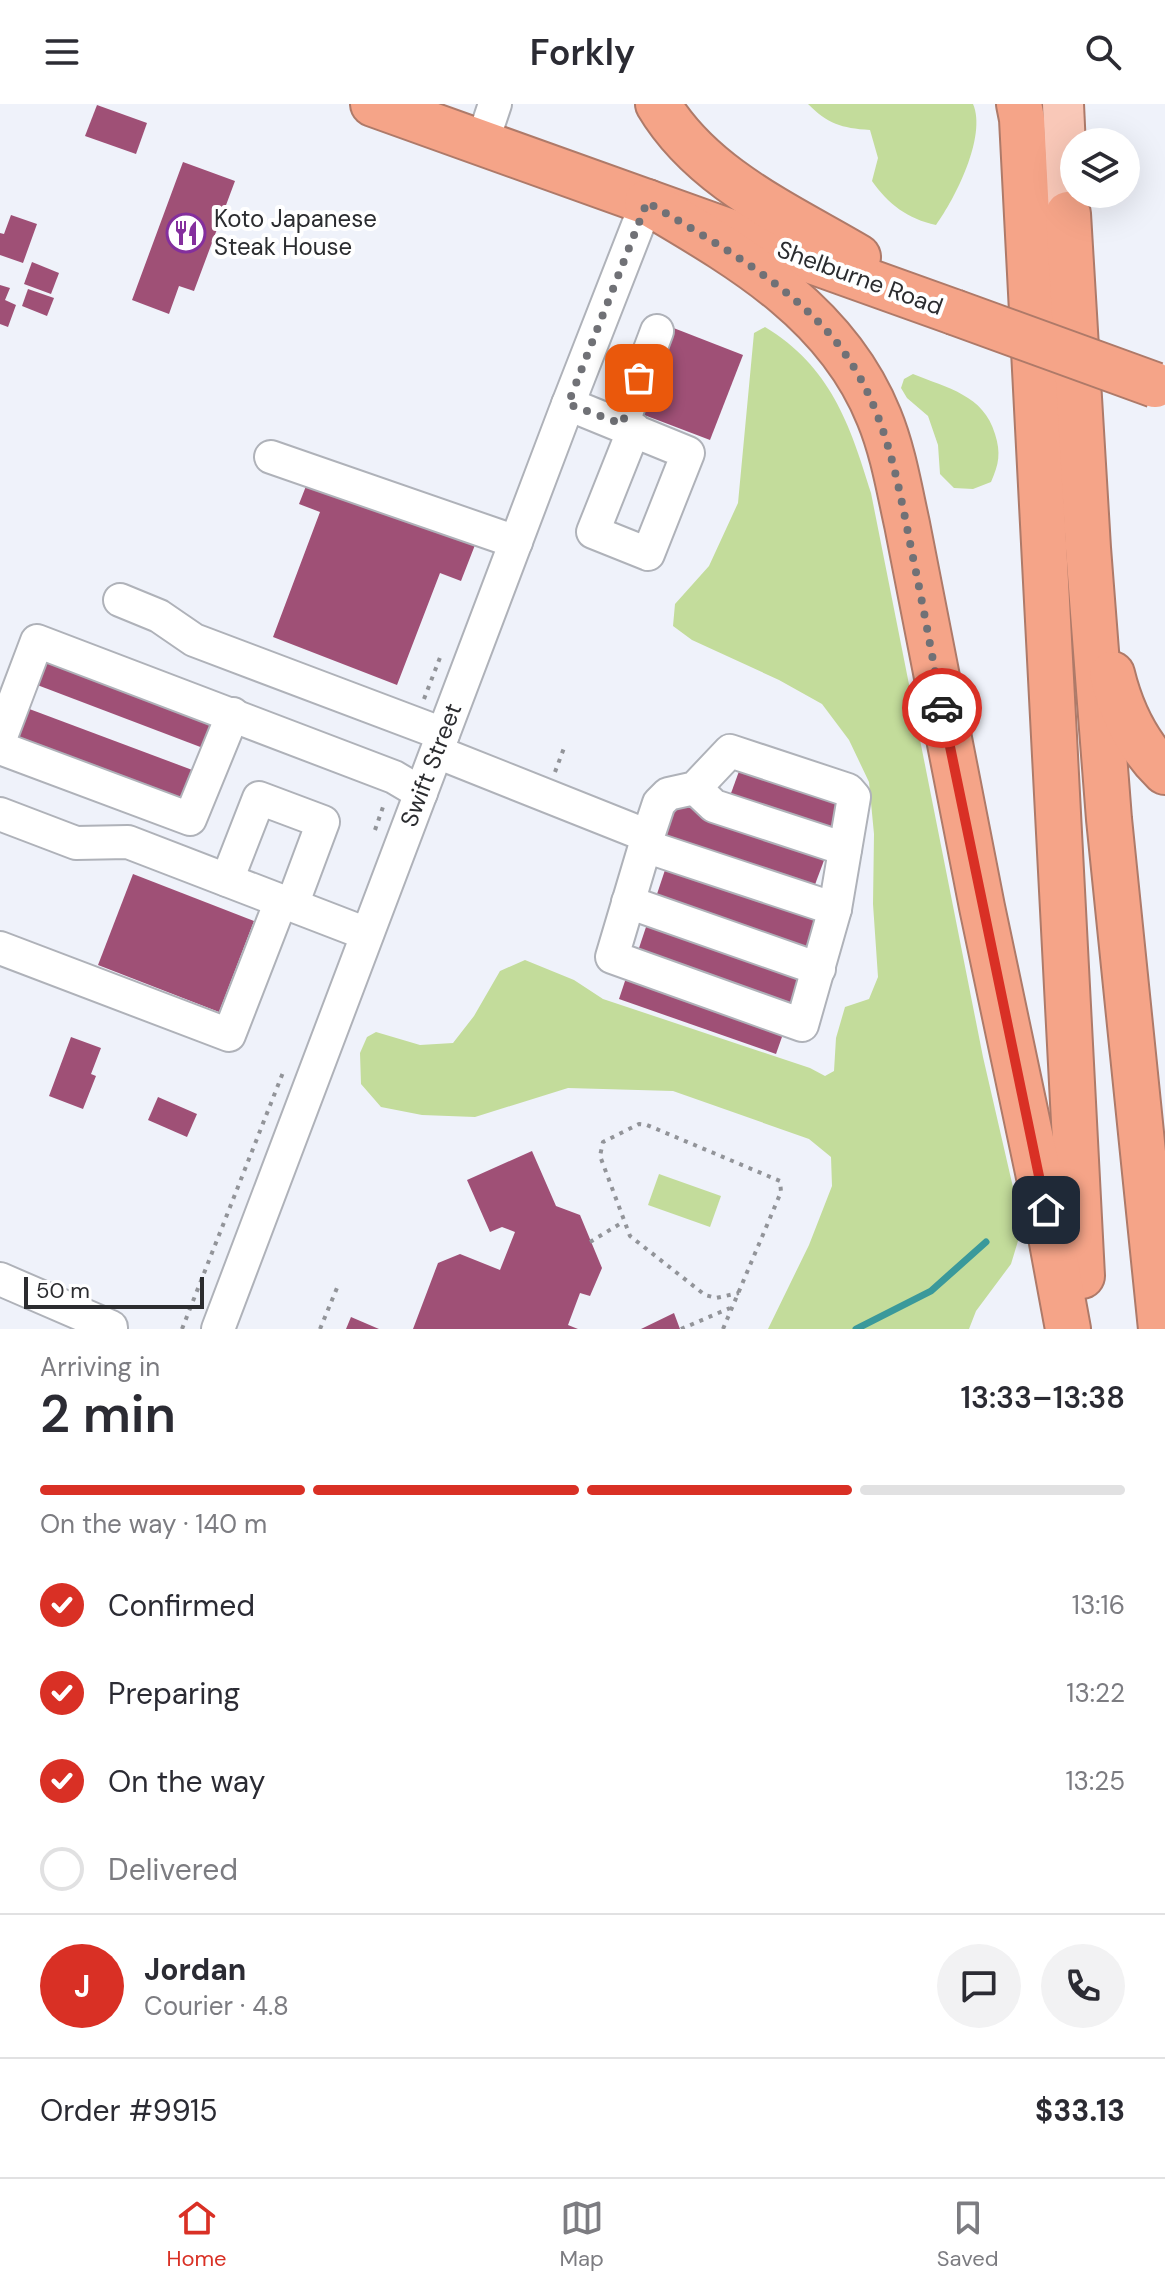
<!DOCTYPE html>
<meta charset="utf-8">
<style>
:root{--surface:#fff;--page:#f2f2f3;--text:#2b2b33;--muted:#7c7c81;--line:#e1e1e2;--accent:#d93025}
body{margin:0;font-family:"DM Sans",sans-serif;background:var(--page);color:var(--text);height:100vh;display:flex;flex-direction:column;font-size:30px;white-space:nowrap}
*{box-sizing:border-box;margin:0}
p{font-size:26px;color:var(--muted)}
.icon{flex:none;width:44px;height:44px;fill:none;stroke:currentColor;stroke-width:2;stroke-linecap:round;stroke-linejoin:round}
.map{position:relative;height:1225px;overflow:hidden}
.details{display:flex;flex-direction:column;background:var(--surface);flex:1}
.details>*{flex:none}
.buttons{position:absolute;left:1060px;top:24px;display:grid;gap:16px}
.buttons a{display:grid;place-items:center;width:80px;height:80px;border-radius:50%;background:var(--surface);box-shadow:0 8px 32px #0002;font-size:40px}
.scale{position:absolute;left:24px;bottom:20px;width:180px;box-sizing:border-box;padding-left:8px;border:4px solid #2b2c2f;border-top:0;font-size:22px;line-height:28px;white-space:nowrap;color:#2b2c2f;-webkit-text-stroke:6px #fff;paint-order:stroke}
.pin{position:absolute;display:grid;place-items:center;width:68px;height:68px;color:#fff;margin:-34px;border-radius:16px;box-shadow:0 4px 12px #0006}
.courier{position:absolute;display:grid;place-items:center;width:80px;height:80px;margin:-40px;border:6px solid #d93025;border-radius:50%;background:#fff;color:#222;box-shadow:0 2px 10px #0007}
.summary em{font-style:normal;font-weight:600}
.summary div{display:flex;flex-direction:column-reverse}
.summary{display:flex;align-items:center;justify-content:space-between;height:136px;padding:0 40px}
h1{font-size:52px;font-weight:600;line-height:60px}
.bar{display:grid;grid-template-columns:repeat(4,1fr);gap:12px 8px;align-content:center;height:96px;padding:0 40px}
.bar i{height:10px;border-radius:6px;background:var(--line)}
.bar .selected{background:var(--accent)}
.bar p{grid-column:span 4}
.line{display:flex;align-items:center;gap:20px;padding:0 40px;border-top:2px solid var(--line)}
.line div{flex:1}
.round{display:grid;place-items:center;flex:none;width:84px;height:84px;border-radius:42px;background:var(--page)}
ol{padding:0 40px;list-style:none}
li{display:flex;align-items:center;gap:24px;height:88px}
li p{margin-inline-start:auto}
li .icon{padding:8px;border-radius:50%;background:var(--accent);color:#fff;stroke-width:4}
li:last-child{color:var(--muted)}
li i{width:44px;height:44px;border:4px solid var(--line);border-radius:50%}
header{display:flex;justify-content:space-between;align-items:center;height:104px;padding:0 40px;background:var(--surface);font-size:36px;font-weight:600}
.tab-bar{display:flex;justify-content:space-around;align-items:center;height:112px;border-top:2px solid var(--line);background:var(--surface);font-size:22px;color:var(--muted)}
.tab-bar a{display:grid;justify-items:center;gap:4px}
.tab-bar .selected{color:var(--accent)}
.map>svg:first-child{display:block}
.green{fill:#c3dc9b}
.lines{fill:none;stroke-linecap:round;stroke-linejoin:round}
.stream{stroke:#3a999b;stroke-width:7}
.building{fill:#9f5076}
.minor-casing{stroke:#afb2b9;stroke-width:36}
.major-casing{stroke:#ae7a69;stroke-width:44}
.highway-casing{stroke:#ae7a69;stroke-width:48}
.path{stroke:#929499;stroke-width:4;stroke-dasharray:4 6;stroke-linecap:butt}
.minor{stroke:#fff;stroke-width:32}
.major{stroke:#f9c8b8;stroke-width:40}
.highway{stroke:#f5a488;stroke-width:44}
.highway-bridge-casing{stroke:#ae7a69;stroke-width:48;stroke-linecap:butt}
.highway-bridge{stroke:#f5a488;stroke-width:44}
.done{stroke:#707176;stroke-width:8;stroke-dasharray:0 14.4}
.route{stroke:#d93025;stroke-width:10}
.labels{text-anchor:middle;stroke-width:8;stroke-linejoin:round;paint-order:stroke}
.poi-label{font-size:24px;fill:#2b2c2f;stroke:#fff;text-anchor:start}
.street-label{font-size:24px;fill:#2b2c2f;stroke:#fff}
</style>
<header><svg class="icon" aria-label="menu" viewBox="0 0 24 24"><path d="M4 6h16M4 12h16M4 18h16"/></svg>Forkly<svg class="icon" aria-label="search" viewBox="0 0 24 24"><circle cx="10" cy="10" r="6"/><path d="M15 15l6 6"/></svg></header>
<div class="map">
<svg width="1165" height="1225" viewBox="0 0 1165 1225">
<rect width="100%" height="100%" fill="#eff2fa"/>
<g class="green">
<path d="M808 0H973C987 32 955 95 936 121 908 115 888 100 872 77L878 54 870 26C841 24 828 20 808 0Z"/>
<path d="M765 223C830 262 850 320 871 389L983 953 1018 1105V1137L1011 1160 976 1207 969 1225H768L809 1141 832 1082 831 1053 809 1035 673 987 568 984 475 1013 422 1011 381 1003 361 980 360 949 367 933 376 928 420 941 453 939 474 912 500 867 525 856 574 876 603 895 810 964 825 972 834 967 836 934 845 903 869 895 878 873 873 800 874 730 869 678 849 636 822 600 779 576 692 536 673 522 675 500 709 462 738 399 754 229Z"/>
<path d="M913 270C947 284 984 291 995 330 1001 349 999 360 991 378L973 385 954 384 940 370 938 341 928 312 907 294 901 284 904 275Z"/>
<polygon points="659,1070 721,1092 710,1123 648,1101"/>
</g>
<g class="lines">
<polyline class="stream" points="856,1225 931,1187 986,1138"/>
</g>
<g class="building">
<polygon points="97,1 147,19 136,50 85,32"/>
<polygon points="183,58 235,77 194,187 179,182 169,210 132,196"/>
<polygon points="11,111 37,120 23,159 0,151 0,129 4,130"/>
<polygon points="32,158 59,169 51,190 24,180"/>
<polygon points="0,181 10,184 5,196 16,201 8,223 0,220"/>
<polygon points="28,185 54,194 47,212 22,202"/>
<polygon points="671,223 743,251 710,336 639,309"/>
<polygon points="308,377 475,441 461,477 440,469 397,581 273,533 320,408 299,400"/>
<polygon points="44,547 216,612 203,644 32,579"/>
<polygon points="24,603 195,667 183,700 12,635"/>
<polygon points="742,659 847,695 834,729 730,692"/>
<polygon points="670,697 826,751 813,786 658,732"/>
<polygon points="667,760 822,814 811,848 656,793"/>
<polygon points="133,770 254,817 219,908 98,861"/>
<polygon points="648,817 803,870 792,902 637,850"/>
<polygon points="626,874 783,930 776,950 619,895"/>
<polygon points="71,933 101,944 91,970 96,972 83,1005 49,992"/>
<polygon points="158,993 197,1010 187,1033 148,1016"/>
<polygon points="532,1047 556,1102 580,1111 602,1164 590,1192 580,1189 568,1221 578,1225 413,1225 438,1159 460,1150 500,1166 515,1128 502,1123 490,1128 467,1076"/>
<polygon points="674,1209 680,1225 641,1225"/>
<polygon points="351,1213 379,1225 346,1225"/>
</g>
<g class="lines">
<defs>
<g id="minor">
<polyline points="482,39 495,0"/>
<polyline points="568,300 688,349 648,450 593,428 634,325"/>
<polyline points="622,320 657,227"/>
<polyline points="271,353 516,438"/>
<polyline points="120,496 159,512 194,536 443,630"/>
<polyline points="0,635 37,537 394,673 421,689"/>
<polyline points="0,644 190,715 233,610"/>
<polyline points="437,648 648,732 612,853 802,921 835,805 854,693 848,686 730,647 695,684 668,690 659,699 648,732"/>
<polyline points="695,684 714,702 845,745"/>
<polyline points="0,710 76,739 128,738 367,830"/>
<polyline points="645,742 835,805"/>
<polyline points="227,776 259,694 323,718 292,801"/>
<polyline points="628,798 819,865"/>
<polyline points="0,844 229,931 281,797"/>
<polyline points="0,1175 111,1223 111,1225"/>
<polyline points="218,1225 565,308 647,98"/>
</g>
<polyline id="major" points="1063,0 1068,110"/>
<g id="highway">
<polyline points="373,0 954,208"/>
<path d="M658 0C702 74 787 111 858 153"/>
<polyline points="1019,0 1022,15 1082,1172"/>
<path d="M647 98C740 153 837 208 879 313 893 347 899 384 907 420L982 803 1046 1106 1068 1225"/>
<polyline points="1068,110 1088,444 1109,715 1161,1225"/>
<path d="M1112 570C1121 607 1137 641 1165 668"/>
</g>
</defs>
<use href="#minor" class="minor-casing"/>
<use href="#major" class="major-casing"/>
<use href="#highway" class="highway-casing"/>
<g class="path">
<polyline points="424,595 441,551"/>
<polyline points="555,668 564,644"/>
<polyline points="375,726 384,700"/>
<polyline points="590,1138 623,1118"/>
<polyline points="182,1225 284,966"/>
<polyline points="320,1225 337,1184"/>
<polyline points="681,1225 730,1204"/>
<polyline points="723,1225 781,1088 780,1077 647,1021 639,1020 603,1038 600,1052 630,1132 705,1191 716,1194 739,1189"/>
</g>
<use href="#minor" class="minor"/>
<use href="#major" class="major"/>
<use href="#highway" class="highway"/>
<defs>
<polyline id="highway-bridge" points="954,208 1155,281"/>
</defs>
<use href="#highway-bridge" class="highway-bridge-casing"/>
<use href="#highway-bridge" class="highway-bridge"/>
</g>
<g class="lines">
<path class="done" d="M639 274 622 320 568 300 647 98C712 137 783 175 833 234 884 295 897 373 912 449 923 500 932 552 942 604"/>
<polyline class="route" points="942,604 1046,1106"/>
</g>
<defs>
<symbol id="restaurant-ring" viewBox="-11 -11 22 22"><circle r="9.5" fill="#fff" stroke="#842f9d" stroke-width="1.5"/><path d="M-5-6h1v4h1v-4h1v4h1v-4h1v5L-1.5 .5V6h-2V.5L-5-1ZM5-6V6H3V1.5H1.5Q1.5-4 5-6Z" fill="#842f9d"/></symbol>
</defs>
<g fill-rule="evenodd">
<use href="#restaurant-ring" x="164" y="107" width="44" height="44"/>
</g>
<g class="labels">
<g class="poi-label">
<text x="214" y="123">Koto Japanese<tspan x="214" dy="28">Steak House</tspan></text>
</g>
<g class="street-label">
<text transform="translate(860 174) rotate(20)" y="8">Shelburne Road</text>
<text transform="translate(431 661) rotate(-69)" y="8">Swift Street</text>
</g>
</g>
</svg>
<div class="buttons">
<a><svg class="icon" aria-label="layers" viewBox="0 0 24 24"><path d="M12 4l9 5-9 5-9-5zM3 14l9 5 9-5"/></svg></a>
</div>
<div class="scale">50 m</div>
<div class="pin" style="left:639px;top:274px;background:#ea580c"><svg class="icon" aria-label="bag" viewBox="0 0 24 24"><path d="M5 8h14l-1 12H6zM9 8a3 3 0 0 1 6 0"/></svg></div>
<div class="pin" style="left:1046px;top:1106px;background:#1f2937"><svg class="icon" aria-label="home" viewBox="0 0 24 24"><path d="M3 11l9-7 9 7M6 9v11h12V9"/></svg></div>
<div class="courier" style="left:942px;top:604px"><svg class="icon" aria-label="car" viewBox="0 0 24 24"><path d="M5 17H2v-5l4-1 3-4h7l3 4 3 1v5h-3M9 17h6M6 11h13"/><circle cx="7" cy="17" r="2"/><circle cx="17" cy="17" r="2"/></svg></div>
</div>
<section class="details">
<div class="summary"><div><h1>2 min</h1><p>Arriving in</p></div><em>13:33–13:38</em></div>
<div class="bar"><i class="selected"></i><i class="selected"></i><i class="selected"></i><i></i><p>On the way · 140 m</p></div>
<ol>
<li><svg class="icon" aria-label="check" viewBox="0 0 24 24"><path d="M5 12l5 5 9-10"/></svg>Confirmed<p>13:16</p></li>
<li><svg class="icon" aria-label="check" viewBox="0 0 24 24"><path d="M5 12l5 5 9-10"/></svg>Preparing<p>13:22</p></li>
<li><svg class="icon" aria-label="check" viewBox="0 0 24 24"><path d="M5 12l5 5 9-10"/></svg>On the way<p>13:25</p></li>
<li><i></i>Delivered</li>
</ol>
<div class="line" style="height:144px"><b class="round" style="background:var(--accent);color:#fff">J</b><div><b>Jordan</b><p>Courier · 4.8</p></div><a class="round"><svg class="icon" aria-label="chat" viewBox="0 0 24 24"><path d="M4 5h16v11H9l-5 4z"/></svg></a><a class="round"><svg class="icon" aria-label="phone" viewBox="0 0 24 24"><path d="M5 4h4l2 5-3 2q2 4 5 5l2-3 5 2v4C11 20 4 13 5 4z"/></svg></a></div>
<div class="line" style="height:104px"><div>Order #9915</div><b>$33.13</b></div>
</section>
<nav class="tab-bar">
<a class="selected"><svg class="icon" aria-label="home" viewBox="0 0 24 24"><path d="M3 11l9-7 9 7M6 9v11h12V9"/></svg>Home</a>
<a><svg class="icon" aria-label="map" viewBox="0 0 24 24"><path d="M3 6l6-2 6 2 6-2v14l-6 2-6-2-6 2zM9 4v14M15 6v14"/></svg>Map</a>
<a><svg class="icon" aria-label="saved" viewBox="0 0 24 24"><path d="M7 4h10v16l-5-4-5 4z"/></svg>Saved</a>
</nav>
